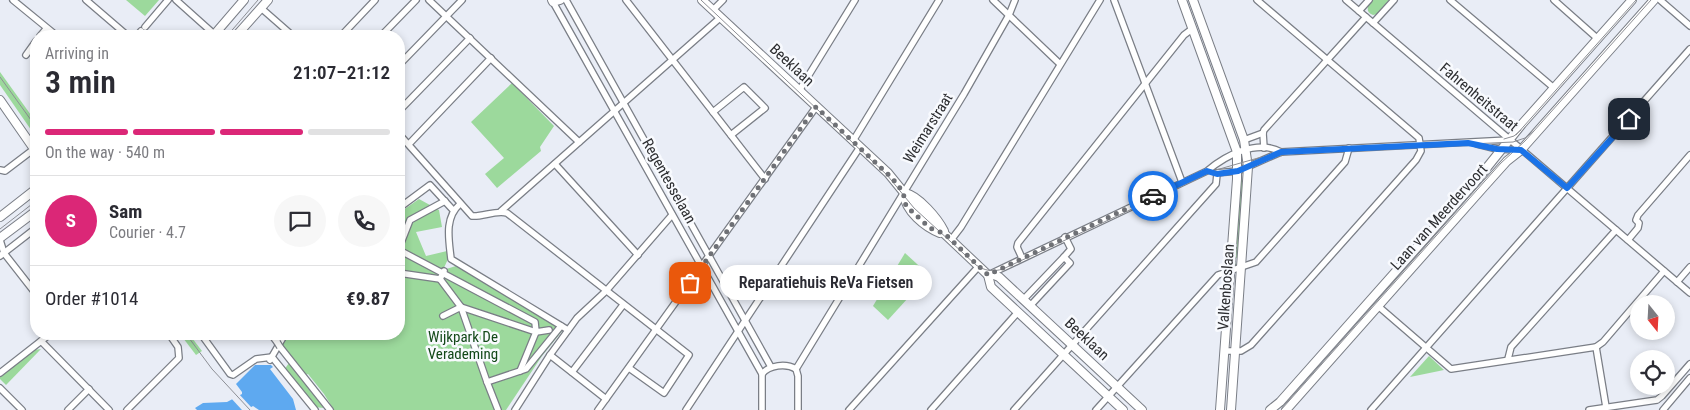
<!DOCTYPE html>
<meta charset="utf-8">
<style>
:root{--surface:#fff;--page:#f7f7f7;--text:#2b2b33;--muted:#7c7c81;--line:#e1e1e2;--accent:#db2777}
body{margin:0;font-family:"Roboto Condensed",sans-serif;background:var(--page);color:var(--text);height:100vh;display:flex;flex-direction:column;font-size:19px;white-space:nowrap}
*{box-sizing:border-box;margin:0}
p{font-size:16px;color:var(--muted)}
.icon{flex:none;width:28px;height:28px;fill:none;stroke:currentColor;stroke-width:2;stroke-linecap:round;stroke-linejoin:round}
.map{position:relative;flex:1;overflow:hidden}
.drawer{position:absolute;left:30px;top:30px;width:375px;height:310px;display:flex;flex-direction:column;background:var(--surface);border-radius:20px;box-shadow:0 2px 8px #0003}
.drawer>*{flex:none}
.needle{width:32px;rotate:162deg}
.buttons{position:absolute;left:1630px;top:295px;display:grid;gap:10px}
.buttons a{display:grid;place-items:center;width:45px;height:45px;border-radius:50%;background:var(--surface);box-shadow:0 2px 8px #0003;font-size:25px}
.pin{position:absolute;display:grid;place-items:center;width:42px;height:42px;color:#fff;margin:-21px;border-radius:10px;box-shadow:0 2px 8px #0006}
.courier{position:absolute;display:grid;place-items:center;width:50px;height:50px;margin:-25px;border:4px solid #1a73e8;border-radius:50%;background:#fff;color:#222;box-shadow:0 1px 6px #0007}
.bubble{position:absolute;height:35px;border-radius:18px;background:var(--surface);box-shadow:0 2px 8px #0003;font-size:16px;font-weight:600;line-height:35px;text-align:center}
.summary em{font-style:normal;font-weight:600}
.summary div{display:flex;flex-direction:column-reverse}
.summary{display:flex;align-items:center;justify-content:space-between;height:85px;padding:0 15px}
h1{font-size:32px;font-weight:600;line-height:38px}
.bar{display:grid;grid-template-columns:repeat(4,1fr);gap:8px 5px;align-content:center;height:60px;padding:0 15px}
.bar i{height:6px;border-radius:4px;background:var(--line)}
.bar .selected{background:var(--accent)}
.bar p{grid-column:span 4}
.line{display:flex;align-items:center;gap:12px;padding:0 15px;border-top:1px solid var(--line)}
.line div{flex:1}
.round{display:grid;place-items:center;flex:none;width:52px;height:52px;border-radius:26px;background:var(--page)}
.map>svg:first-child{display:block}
.green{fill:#9cd99c}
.water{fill:#5ea9f0}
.pier{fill:#e9edf6}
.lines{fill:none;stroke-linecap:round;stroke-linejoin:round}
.street-casing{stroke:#7a7e86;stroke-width:8}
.secondary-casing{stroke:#7a7e86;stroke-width:10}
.street{stroke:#fff;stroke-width:5.5}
.secondary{stroke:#fff;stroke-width:8}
.tram{stroke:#8d8f95;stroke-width:1}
.street-bridge-casing{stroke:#7a7e86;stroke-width:8;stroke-linecap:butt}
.street-bridge{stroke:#fff;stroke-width:5.5}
.done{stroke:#6f7176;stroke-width:5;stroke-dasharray:0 9}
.route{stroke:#1a73e8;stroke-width:6}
.labels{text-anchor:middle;stroke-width:5;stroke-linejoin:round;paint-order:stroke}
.street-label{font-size:15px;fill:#2d2e31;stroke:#f8fafe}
.park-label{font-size:15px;fill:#124818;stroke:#f8fafe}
</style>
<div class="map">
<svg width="1690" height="410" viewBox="0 0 1690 410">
<rect width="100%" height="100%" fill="#e9edf6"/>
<g class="green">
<polygon points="126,0 159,0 145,16"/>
<path d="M1372 0H1389L1378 14 1373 15C1365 12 1367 6 1372 0Z"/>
<polygon points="0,72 36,122 36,137 0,85"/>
<polygon points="512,83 554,126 540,147 541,151 497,188 485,174 504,158 471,122"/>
<polygon points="1239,180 1245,180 1242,190 1241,215 1242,216 1242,224 1240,225 1238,252 1240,252 1239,258 1236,258 1236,267 1234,267"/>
<polygon points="419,199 439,210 442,227 416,232 426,256 447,251 448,259 443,270 456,266 563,330 542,356 506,410 334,410 324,394 308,374 304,376 273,334 399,334 399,213"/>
<polygon points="905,253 929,275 888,320 873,306"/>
<polygon points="180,334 189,334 202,351 196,355"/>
<polygon points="41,349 6,385 0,379 0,376 34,350"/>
<polygon points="1429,356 1444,370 1410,377"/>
<polygon points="289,363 324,408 314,407 284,370"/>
</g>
<polygon class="water" points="255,365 271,365 273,367 270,369 293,399 296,410 259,410 253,406 246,410 197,410 195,408 203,403 227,402 242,394 242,392 236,384"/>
<polygon class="pier" points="238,393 252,408 250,410 242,410 230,397"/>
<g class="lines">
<defs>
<g id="street">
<polyline points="13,0 57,36"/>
<polyline points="86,0 128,36"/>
<polyline points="176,0 214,34"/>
<polyline points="429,0 579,142"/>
<polyline points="566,0 771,367"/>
<polyline points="626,0 765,179"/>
<polyline points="993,0 1060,64"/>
<polyline points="1114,0 1182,182"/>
<polyline points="1346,0 1690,293"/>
<polyline points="1450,0 1554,88"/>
<polyline points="1554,0 1598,39"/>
<polyline points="1660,0 1690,26"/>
<polyline points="553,2 762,374"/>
<polyline points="261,8 293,36"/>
<polyline points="713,10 723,0"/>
<polyline points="1359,11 1369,0"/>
<polyline points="1373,23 1394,0"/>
<polyline points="145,27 168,0"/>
<polyline points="40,36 46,29"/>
<polyline points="137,36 141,31"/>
<polyline points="341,36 375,0"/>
<polyline points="381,36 416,0"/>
<polyline points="26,55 36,41"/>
<polyline points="399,65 462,0"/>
<polyline points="799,91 855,0"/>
<polyline points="399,111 470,38"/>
<polyline points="713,112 744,87 765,108 731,135"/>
<path d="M399 134 472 216C483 217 495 210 507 213L689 355 664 393 629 368"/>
<polyline points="1244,140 1263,133"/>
<polyline points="853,141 939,0"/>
<polyline points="409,144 491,58"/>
<polyline points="1477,144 1497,149 1521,150"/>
<polyline points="1264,148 1263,133 1264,130 1366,17"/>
<polyline points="555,164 638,255"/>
<polyline points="0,170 5,171 34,149"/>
<polyline points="1216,173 1238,171 1281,152 1509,140"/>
<path d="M460 204C444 218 449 240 451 259L568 330"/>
<polyline points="399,208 430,185 453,210"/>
<polyline points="501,211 721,17"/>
<polyline points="0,240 4,253 36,294"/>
<polyline points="951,240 961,227 1100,0"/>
<polyline points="1628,240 1638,228 1639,223 1636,220 1638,215 1690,155"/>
<polyline points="399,248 410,220 445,201"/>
<polyline points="399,250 535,322 536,332 549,330"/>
<polyline points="0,256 36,228"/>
<polyline points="1022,258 1017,247 1018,243 1184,35 1192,29"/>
<polyline points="444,271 440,279 461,307 487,382"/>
<polyline points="399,273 440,279"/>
<path d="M988 275 1207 171C1226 155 1257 139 1281 152"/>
<polyline points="1677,282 1690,267"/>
<polyline points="1023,300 1064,257"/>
<polyline points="1030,306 1070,263 1064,257 1071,249 1065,237"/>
<polyline points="1378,306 1451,369 1596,347 1603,342 1664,271"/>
<polyline points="443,316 461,307 536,332 520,371"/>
<polyline points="201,334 230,374 233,375 256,359 272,357 315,410"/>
<polyline points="271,334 277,342"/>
<polyline points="41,341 109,410"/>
<polyline points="280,347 330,410"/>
<polyline points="1596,347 1606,407"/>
<polyline points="1225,351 1241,351 1251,345 1416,160 1421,151 1419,138 1257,0"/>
<polyline points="550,355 606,399"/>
<polyline points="1508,359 1511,347 1616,230"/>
<polyline points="270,360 285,334"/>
<polyline points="796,369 964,94 1009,15 1015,0"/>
<polyline points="796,369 798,376 798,410"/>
<polyline points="572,372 623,305"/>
<polyline points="0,373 50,334"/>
<polyline points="0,388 22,410"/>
<polyline points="68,410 89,389"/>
<polyline points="127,410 179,358 178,347 169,334"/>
<polyline points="498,410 487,382 526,369 561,326"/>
<polyline points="515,410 550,355 577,318 606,291 672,215"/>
<polyline points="598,410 816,107"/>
<polyline points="686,410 860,147"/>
<path d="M762 410V374C769 365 786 363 796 369"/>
<polyline points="849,410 979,266"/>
<polyline points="931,410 1018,312"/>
<polyline points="1014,410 1216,184 1217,174"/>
<polyline points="1096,410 1218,275 1256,262 1345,162 1349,148"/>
<polyline points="1371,410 1690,49"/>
<polyline points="1589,410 1657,400 1662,396 1690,364"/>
<polyline points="1663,410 1690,378"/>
</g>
<g id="secondary">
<polyline points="552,0 553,2 560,0"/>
<polyline points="702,0 888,173 914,205 988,275 994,275 999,277 1142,410"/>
<polyline points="1182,0 1237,152 1237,179 1220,410"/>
<polyline points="1193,0 1244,140 1248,167 1231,410"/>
<polyline points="213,36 244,0"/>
<polyline points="236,36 268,0"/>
<polyline points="0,100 34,149 36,156"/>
<path d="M905 193C919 196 938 219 944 231"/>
<path d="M904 194C905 211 925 227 940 233"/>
<polyline points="0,217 36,189"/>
<polyline points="0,238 36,211"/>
<polyline points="988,275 991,287 1123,410"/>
<polyline points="1270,410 1280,402 1476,181 1522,124 1632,0"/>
<polyline points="1286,410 1481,190 1507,161 1521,150 1654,0"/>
</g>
</defs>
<use href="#street" class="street-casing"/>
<use href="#secondary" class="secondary-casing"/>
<use href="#street" class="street"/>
<use href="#secondary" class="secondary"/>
<g class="tram">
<path d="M701 0 887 175 914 208 976 265C985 271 993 272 1003 269L1216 170 1258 158 1302 152 1513 142 1525 138 1534 131"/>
<polyline points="227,36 258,0"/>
<polyline points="0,77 36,127"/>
<polyline points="1516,135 1636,0"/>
<polyline points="1504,139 1514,136 1521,130"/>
<polyline points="0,229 36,201"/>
<polyline points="186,334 212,369 250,410"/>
<polyline points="1281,410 1501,163 1525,141 1651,0"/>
</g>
<defs>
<polyline id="street-bridge" points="277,342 280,347"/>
</defs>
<use href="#street-bridge" class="street-bridge-casing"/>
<use href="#street-bridge" class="street-bridge"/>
</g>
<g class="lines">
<polyline class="done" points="690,283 816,107 892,178 903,192 906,206 930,228 945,234 988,275 1153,196"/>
<polyline class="route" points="1153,196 1207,171 1217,174 1238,171 1281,152 1468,143 1497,149 1521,150 1567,188 1629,119"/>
</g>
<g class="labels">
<g class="street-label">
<text transform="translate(792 65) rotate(43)" y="5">Beeklaan</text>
<text transform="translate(1479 97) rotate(40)" y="5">Fahrenheitstraat</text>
<text transform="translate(928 128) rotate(-58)" y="5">Weimarstraat</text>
<text transform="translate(669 181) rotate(61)" y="5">Regentesselaan</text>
<text transform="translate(1439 217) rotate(-48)" y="5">Laan van Meerdervoort</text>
<text transform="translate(1226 287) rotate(-86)" y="5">Valkenboslaan</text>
<text transform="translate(1087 339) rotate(43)" y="5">Beeklaan</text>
</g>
<g class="park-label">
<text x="463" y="342">Wijkpark De<tspan x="463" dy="17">Verademing</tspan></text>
</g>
</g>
</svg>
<div class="buttons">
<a><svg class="needle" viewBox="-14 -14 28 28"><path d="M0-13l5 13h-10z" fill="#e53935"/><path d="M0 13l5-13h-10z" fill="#7c7c81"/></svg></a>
<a><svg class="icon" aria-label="locate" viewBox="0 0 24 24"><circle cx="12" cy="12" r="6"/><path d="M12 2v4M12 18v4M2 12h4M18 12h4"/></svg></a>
</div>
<div class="pin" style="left:690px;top:283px;background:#ea580c"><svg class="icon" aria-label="bag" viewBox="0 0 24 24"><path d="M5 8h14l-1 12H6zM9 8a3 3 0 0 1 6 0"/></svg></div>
<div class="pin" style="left:1629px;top:119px;background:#1f2937"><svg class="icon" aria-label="home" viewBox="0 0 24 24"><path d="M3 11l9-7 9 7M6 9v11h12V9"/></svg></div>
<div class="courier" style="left:1153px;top:196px"><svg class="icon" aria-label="car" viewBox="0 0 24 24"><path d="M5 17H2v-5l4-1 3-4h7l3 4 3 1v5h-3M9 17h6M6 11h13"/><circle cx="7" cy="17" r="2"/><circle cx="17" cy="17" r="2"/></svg></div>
<div class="bubble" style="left:720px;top:265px;width:212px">Reparatiehuis ReVa Fietsen</div>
<section class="drawer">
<div class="summary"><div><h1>3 min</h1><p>Arriving in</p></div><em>21:07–21:12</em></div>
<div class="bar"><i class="selected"></i><i class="selected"></i><i class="selected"></i><i></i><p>On the way · 540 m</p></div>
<div class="line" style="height:90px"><b class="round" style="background:var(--accent);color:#fff">S</b><div><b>Sam</b><p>Courier · 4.7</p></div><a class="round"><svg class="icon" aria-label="chat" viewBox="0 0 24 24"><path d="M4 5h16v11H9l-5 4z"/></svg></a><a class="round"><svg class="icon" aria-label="phone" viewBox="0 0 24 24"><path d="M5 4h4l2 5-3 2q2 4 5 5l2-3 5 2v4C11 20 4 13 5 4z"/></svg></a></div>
<div class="line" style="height:65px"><div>Order #1014</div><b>€9.87</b></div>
</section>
</div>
